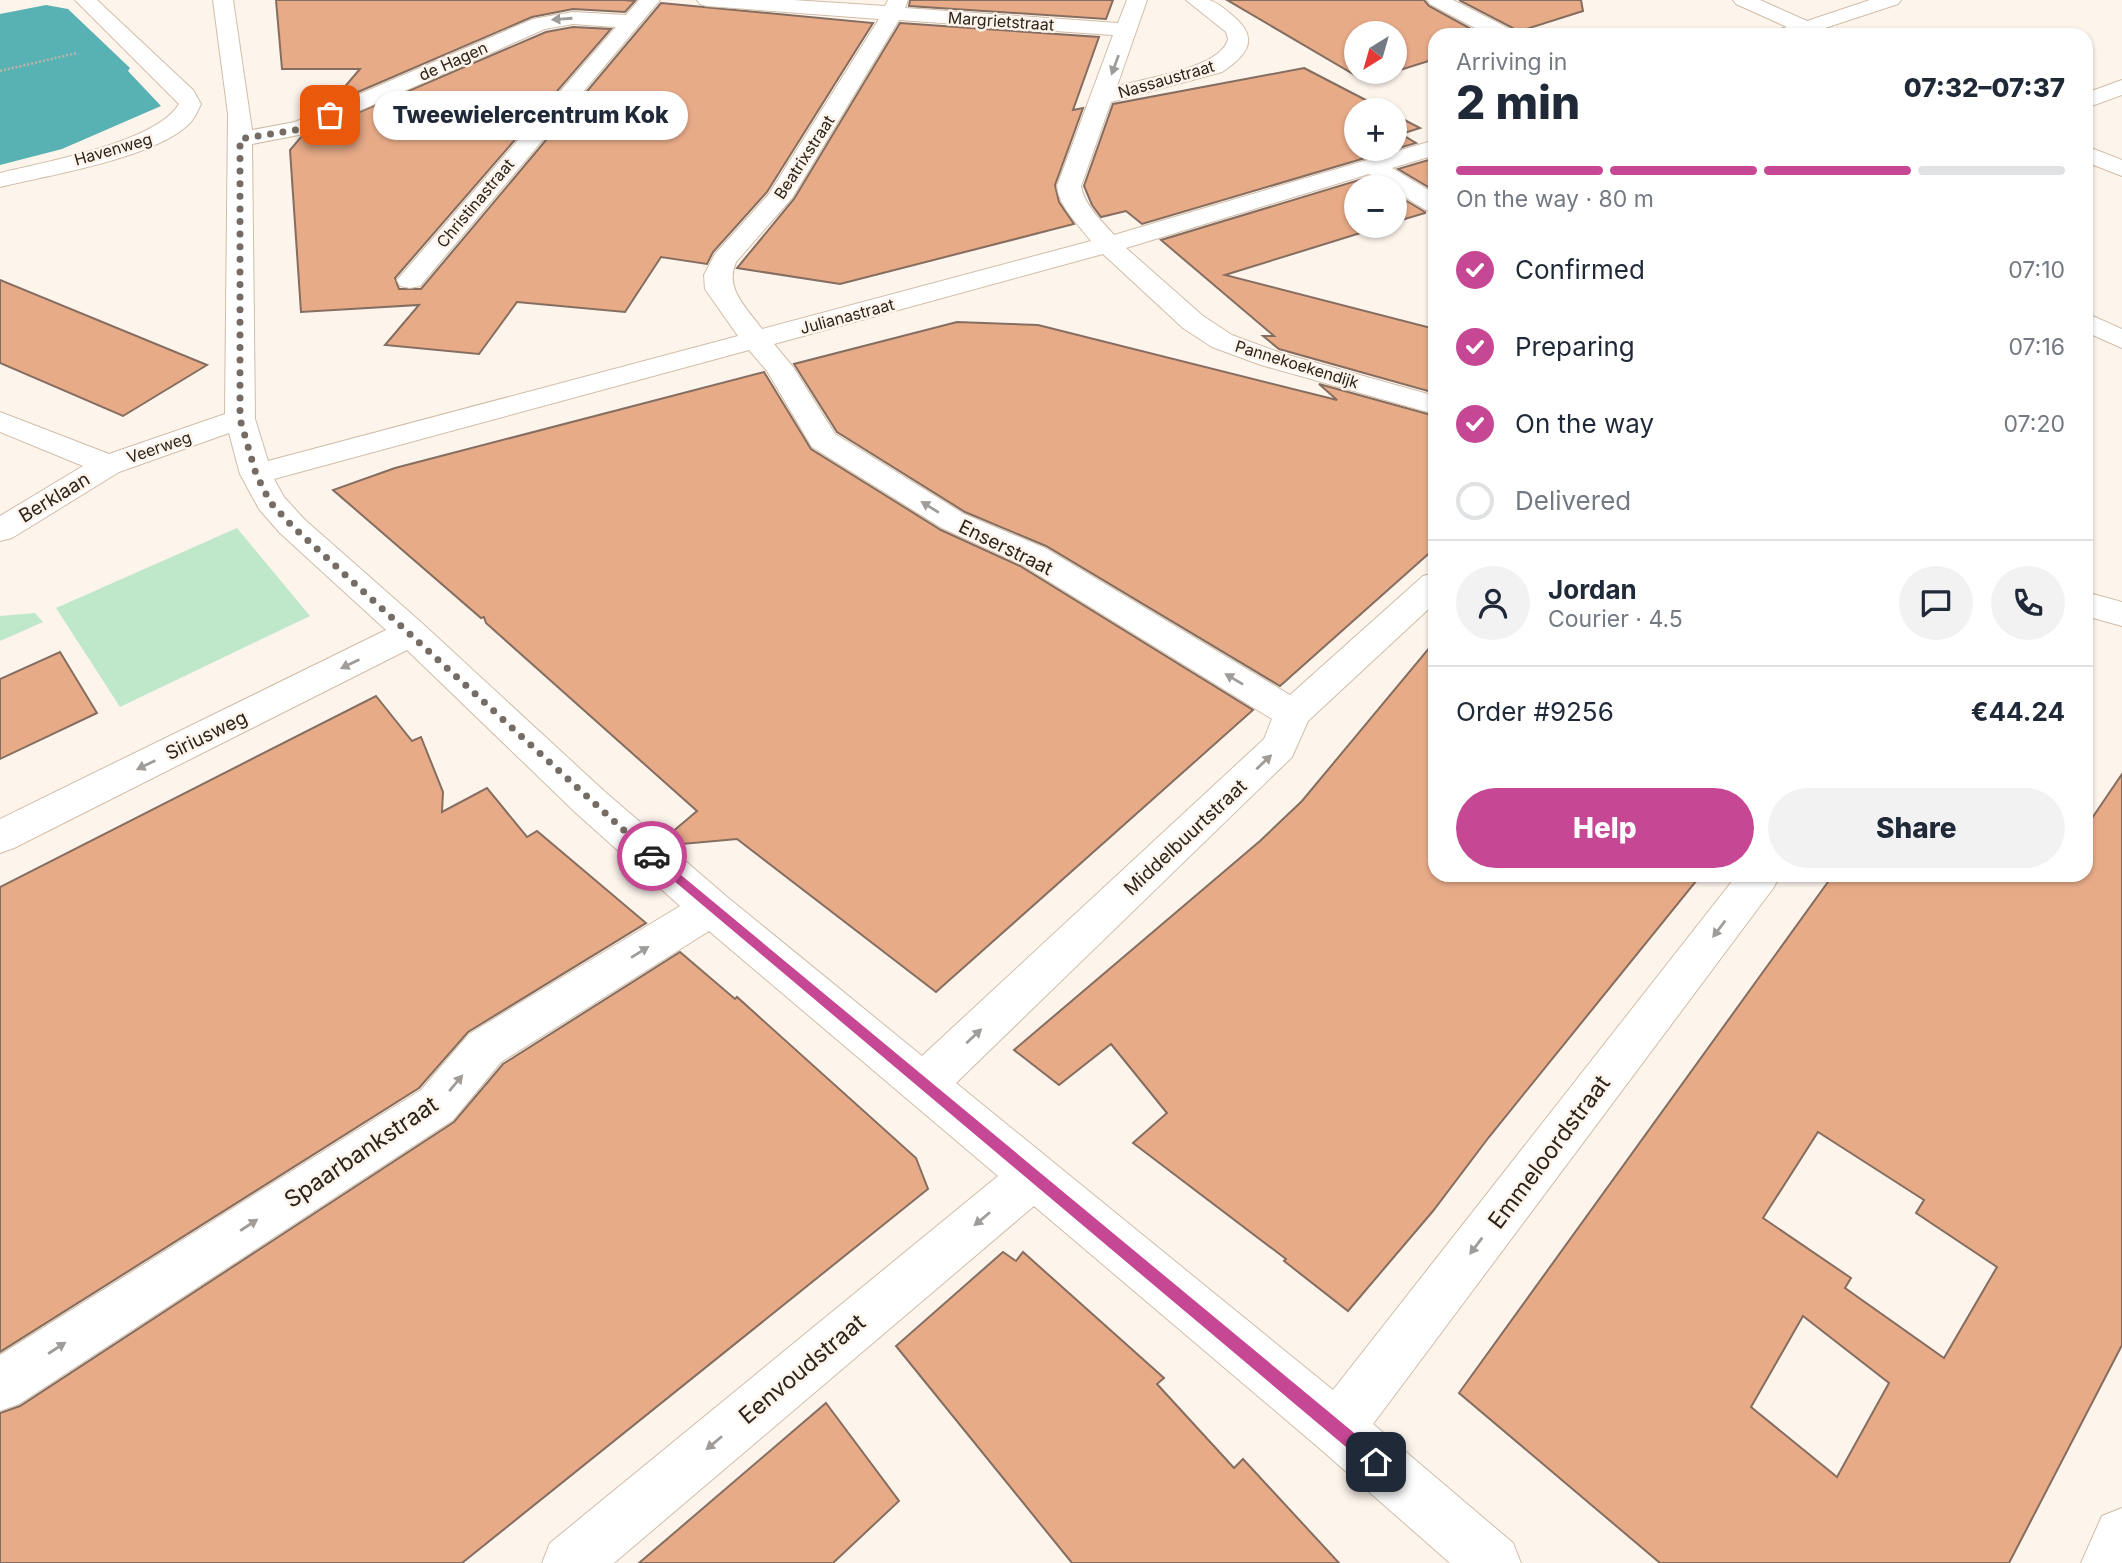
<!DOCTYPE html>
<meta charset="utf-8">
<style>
:root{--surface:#fff;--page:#f2f2f3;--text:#1f2937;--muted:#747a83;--line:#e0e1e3;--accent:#c64793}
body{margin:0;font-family:Inter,sans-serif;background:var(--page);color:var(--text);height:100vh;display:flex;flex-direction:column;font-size:26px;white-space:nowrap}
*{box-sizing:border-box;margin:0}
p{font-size:23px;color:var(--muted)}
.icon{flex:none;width:38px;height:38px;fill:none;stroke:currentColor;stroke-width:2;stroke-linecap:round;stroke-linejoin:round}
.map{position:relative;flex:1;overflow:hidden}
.details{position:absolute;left:1428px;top:28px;width:665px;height:854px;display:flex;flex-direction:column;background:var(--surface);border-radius:21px;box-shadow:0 2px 5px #0004}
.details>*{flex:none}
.needle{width:46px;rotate:217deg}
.tools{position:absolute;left:1344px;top:21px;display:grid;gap:14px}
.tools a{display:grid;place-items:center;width:63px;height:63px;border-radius:50%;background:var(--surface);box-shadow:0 2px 5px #0004;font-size:35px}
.pin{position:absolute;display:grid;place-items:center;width:60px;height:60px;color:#fff;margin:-30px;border-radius:14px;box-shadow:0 4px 10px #0006}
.courier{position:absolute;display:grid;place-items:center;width:70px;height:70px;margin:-35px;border:5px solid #c64793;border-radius:50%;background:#fff;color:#222;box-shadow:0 2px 9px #0007}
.bubble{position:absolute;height:49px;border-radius:24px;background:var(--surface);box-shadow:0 2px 5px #0004;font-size:23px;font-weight:800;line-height:49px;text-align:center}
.headline em{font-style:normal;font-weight:800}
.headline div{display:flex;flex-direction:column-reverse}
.headline{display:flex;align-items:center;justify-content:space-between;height:119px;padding:0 28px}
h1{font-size:46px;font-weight:800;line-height:52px}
.bar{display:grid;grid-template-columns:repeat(4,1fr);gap:10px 7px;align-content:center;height:84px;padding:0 28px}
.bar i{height:9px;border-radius:5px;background:var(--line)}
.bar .current{background:var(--accent)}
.bar p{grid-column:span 4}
.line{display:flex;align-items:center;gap:18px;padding:0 28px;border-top:2px solid var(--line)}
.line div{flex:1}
.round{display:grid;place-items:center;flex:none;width:74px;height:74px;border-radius:37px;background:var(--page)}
ol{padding:0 28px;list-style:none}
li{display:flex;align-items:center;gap:21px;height:77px}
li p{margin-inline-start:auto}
li .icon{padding:7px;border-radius:50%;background:var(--accent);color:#fff;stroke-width:4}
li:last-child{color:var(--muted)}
li i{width:38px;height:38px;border:4px solid var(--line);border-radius:50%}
.primary-button{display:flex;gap:14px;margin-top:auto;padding:14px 28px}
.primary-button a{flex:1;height:80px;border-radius:42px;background:var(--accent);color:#fff;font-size:28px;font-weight:800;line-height:80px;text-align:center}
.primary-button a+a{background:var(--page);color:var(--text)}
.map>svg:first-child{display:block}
.green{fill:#bfe7c9}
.water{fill:#58b1b3}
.building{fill:#e7ab88;stroke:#856d60;stroke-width:2;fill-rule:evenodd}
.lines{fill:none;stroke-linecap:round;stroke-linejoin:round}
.minor-casing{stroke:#d1bda7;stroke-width:2}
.path{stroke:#bcb4ac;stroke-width:2.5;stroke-dasharray:2 2;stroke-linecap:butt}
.minor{fill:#fff;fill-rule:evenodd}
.oneway{fill:#a09c99}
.route{fill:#c64793}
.done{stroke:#756d65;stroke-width:7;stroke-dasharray:0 12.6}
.labels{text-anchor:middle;stroke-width:5;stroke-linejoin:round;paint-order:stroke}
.far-street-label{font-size:16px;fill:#2c241c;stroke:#fdf4ec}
.street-label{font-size:19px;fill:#2c241c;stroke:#fdf4ec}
.near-street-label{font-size:23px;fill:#2c241c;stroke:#fdf4ec}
</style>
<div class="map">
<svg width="2122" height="1563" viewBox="0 0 2122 1563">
<rect width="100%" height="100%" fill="#fdf4ec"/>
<g class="green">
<polygon points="237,528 310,616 120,707 56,608"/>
<polygon points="35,613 43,622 0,641 0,616"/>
</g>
<polygon class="water" points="46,5 68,9 130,68 128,71 161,106 62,149 0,165 0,14"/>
<g class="building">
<polygon points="276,0 624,0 635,1 625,12 573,9 532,17 330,104 360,69 282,69"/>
<polygon points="910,0 1113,0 1106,19 909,6"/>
<path d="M1227 0H1424L1429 6 1482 35H1435V59L1365 81ZM1356 33H1395V72H1356Z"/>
<polygon points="1459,0 1581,0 1583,11 1517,32 1513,28"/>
<polygon points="661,3 873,23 767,192 713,252 707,264 661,257 625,312 517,302 479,354 385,345 419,305 301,312 290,150 301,137 546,32 573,27 611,29 395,278 399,289 421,289"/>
<polygon points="900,23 1099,37 1073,110 1083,108 1055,185 1059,202 1074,224 840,284 737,268 794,199"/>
<polygon points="1304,68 1385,110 1356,110 1356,149 1395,149 1395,115 1420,128 1401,134 1416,143 1142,224 1126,211 1101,217 1092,205 1084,186 1113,104"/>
<polygon points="1435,158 1435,191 1398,169"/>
<polygon points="1369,177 1385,187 1356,187 1356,226 1383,226 1225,275 1435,329 1435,393 1279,349 1263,336 1274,336 1161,240"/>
<polygon points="1395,194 1425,212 1425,213 1395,222"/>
<polygon points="0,280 207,365 123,416 0,363"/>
<polygon points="957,322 1038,325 1337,400 1319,384 1435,416 1435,548 1280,686 1046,546 965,512 837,432 794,364"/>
<polygon points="764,372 811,449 941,530 1020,566 1253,710 936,992 737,839 671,845 664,839 697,811 486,623 484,617 481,618 333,490 395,468"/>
<polygon points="1435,641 1435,875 1701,875 1489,1137 1433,1211 1348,1311 1284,1261 1286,1259 1133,1143 1167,1113 1111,1044 1059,1085 1014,1050 1260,841 1302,801"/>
<polygon points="60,652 97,713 0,759 0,679"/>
<polygon points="376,696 412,741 421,737 443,792 442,812 487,788 527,837 537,831 646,923 468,1032 419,1088 0,1352 0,887"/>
<path d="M2122 774V1345L2009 1563H1660L1459 1393 1833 875H2086V827ZM1818 1132 1924 1200 1916 1213 1997 1267 1944 1358 1845 1288 1851 1278 1763 1218ZM1803 1316 1889 1383 1837 1477 1751 1407Z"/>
<polygon points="680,952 735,999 737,997 916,1158 928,1189 462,1563 0,1563 0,1413 20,1406 454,1122 503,1064"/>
<polygon points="1003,1252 1016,1261 1023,1252 1164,1378 1157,1384 1234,1468 1243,1459 1339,1563 1072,1563 896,1346"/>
<polygon points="826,1403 899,1501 833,1563 639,1563"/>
</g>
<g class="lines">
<defs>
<g id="minor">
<path d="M75 0H97L193 90 201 104C198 110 195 118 190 123 156 158 49 175 0 187V173C43 162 156 143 179 104Z"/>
<path d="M213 0H233L252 130 295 122 533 19 573 12 626 15 639 0H660L420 286 410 288 400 286 397 280 616 27 573 24 545 29 309 133 252 144 255 419 268 461 738 336 705 289 704 275 715 254 769 194 879 19 707 6 700 4 697 0H793L885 6 888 0H908L905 8 1118 23 1127 0H1147L1117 86C1143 79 1222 68 1228 39L1226 32 1186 0C1193 0 1202 0 1209 0 1217 2 1226 10 1232 15 1261 39 1247 55 1222 72L1111 102 1081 186C1084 205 1102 221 1114 235L1435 140V155L1392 168 1435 194V213L1426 210 1395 191V187H1389L1369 174 1126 248 1203 316 1232 335 1281 353 1435 396V414L1261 365 1212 347 1183 328 1103 254 774 344 793 367 835 434 964 514 1045 548 1290 695 1423 576 1435 573V603L1308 721 1292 757 956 1083 1333 1390 1737 875H1780L1774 887 1373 1424 1513 1543 1521 1563H1450L1318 1447 1034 1206 614 1563H542L550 1543 998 1176 709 931 501 1062 453 1120 19 1404 0 1411V1355L421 1090 469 1034 680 906 576 813 407 650 14 848 0 853V819L386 630 280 533 259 509 240 474 229 433 119 472 12 538 0 541V516L83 466 0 432V412L109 454 225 414 228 114ZM899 20 1113 35 1057 186C1059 207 1079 225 1091 241L762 329C747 308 724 289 736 262L792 198ZM749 350 767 371 812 447 942 528 1021 564 1272 719 1264 739 922 1056 726 896 604 791 423 624 304 519 284 497 274 479Z"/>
<polygon points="1427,0 1453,0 1512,30 1515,35 1488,35 1430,4"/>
<polygon points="1733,0 1760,0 1807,21 1870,0 1901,0 1898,4 1825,28 1827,35 1773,35 1776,30 1787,27 1736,4"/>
<polygon points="2122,80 2122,95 2086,108 2086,93"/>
<polygon points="2086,146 2122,160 2122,176 2086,162"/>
<polygon points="2086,313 2122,329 2122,348 2086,332"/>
<polygon points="2086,592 2122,602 2122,626 2086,616"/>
<polygon points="2122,1508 2122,1563 2081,1563 2102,1516"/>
</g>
</defs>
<use href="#minor" class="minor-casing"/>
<polyline class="path" points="0,71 77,53"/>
<use href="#minor" class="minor"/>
</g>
<defs><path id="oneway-solid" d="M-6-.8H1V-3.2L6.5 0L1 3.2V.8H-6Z" transform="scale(1.75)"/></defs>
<g class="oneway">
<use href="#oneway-solid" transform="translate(562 19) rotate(176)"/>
<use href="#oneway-solid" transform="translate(1115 65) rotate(110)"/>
<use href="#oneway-solid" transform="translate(930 507) rotate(-148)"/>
<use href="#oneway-solid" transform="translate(350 664) rotate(154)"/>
<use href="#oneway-solid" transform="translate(1234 679) rotate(-149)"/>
<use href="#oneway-solid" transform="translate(1264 762) rotate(-43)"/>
<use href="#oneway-solid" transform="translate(146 765) rotate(154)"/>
<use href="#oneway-solid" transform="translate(1719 929) rotate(127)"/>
<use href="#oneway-solid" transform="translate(640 952) rotate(-32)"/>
<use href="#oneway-solid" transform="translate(974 1036) rotate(-43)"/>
<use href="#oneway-solid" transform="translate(456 1083) rotate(-50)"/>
<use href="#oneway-solid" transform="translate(982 1219) rotate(140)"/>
<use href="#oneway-solid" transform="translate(249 1225) rotate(-33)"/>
<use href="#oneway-solid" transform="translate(1476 1246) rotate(127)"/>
<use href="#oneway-solid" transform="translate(57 1348) rotate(-33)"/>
<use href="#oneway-solid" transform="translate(714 1443) rotate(140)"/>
</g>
<polygon class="route" points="652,851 1382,1456 1384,1462 1382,1468 1376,1470 1371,1468 648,859 646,856"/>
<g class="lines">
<polyline class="done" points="330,115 296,130 240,139 240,419 256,474 270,502 292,526 652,856"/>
</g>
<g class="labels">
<g class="far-street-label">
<text transform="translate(1001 21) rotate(4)" y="6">Margrietstraat</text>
<text transform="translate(453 61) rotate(-24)" y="6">de Hagen</text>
<text transform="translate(1166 79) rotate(-16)" y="6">Nassaustraat</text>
<text transform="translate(113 149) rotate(-16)" y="6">Havenweg</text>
<text transform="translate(804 157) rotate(-57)" y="6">Beatrixstraat</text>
<text transform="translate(475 203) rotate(-50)" y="6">Christinastraat</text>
<text transform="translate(847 316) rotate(-15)" y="6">Julianastraat</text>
<text transform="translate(1297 364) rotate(17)" y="6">Pannekoekendijk</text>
<text transform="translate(159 447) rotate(-19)" y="6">Veerweg</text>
</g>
<g class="street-label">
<text transform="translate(54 497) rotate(-31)" y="7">Berklaan</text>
<text transform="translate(1006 547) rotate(26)" y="7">Enserstraat</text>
<text transform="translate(206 735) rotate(-26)" y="7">Siriusweg</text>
<text transform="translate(1185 837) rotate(-43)" y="7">Middelbuurtstraat</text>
</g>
<g class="near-street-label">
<text transform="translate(361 1152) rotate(-34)" y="8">Spaarbankstraat</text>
<text transform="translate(1549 1152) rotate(-53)" y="8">Emmeloordstraat</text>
<text transform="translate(802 1369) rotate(-40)" y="8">Eenvoudstraat</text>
</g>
</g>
</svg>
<div class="tools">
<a><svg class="needle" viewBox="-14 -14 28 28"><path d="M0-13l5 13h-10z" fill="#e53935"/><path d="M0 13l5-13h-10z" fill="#747a83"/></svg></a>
<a>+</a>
<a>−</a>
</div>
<div class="pin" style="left:330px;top:115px;background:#ea580c"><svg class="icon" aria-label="bag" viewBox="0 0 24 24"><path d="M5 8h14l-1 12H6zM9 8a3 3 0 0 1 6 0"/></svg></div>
<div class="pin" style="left:1376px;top:1462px;background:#1f2937"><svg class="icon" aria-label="home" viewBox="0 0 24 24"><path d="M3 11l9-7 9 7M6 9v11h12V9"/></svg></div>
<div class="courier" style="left:652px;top:856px"><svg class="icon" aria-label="car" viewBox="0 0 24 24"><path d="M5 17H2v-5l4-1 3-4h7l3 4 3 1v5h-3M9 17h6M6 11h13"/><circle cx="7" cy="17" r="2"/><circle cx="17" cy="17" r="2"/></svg></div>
<div class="bubble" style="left:373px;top:91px;width:315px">Tweewielercentrum Kok</div>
<section class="details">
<div class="headline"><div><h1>2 min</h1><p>Arriving in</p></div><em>07:32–07:37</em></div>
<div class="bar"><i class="current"></i><i class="current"></i><i class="current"></i><i></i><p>On the way · 80 m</p></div>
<ol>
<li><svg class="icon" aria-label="check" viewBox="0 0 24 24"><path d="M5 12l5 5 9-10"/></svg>Confirmed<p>07:10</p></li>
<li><svg class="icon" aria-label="check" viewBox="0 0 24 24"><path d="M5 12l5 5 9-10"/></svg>Preparing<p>07:16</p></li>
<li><svg class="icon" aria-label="check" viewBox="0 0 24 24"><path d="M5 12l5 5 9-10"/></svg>On the way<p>07:20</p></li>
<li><i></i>Delivered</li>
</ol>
<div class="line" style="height:126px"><a class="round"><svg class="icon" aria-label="person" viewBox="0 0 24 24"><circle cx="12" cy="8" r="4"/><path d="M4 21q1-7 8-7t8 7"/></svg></a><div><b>Jordan</b><p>Courier · 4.5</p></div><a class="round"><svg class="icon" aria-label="chat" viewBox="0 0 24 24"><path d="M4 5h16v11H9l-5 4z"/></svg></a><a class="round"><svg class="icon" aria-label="phone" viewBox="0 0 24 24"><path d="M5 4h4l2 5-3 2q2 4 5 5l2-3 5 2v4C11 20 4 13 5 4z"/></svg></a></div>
<div class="line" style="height:91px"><div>Order #9256</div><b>€44.24</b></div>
<div class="primary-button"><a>Help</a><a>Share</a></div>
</section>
</div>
